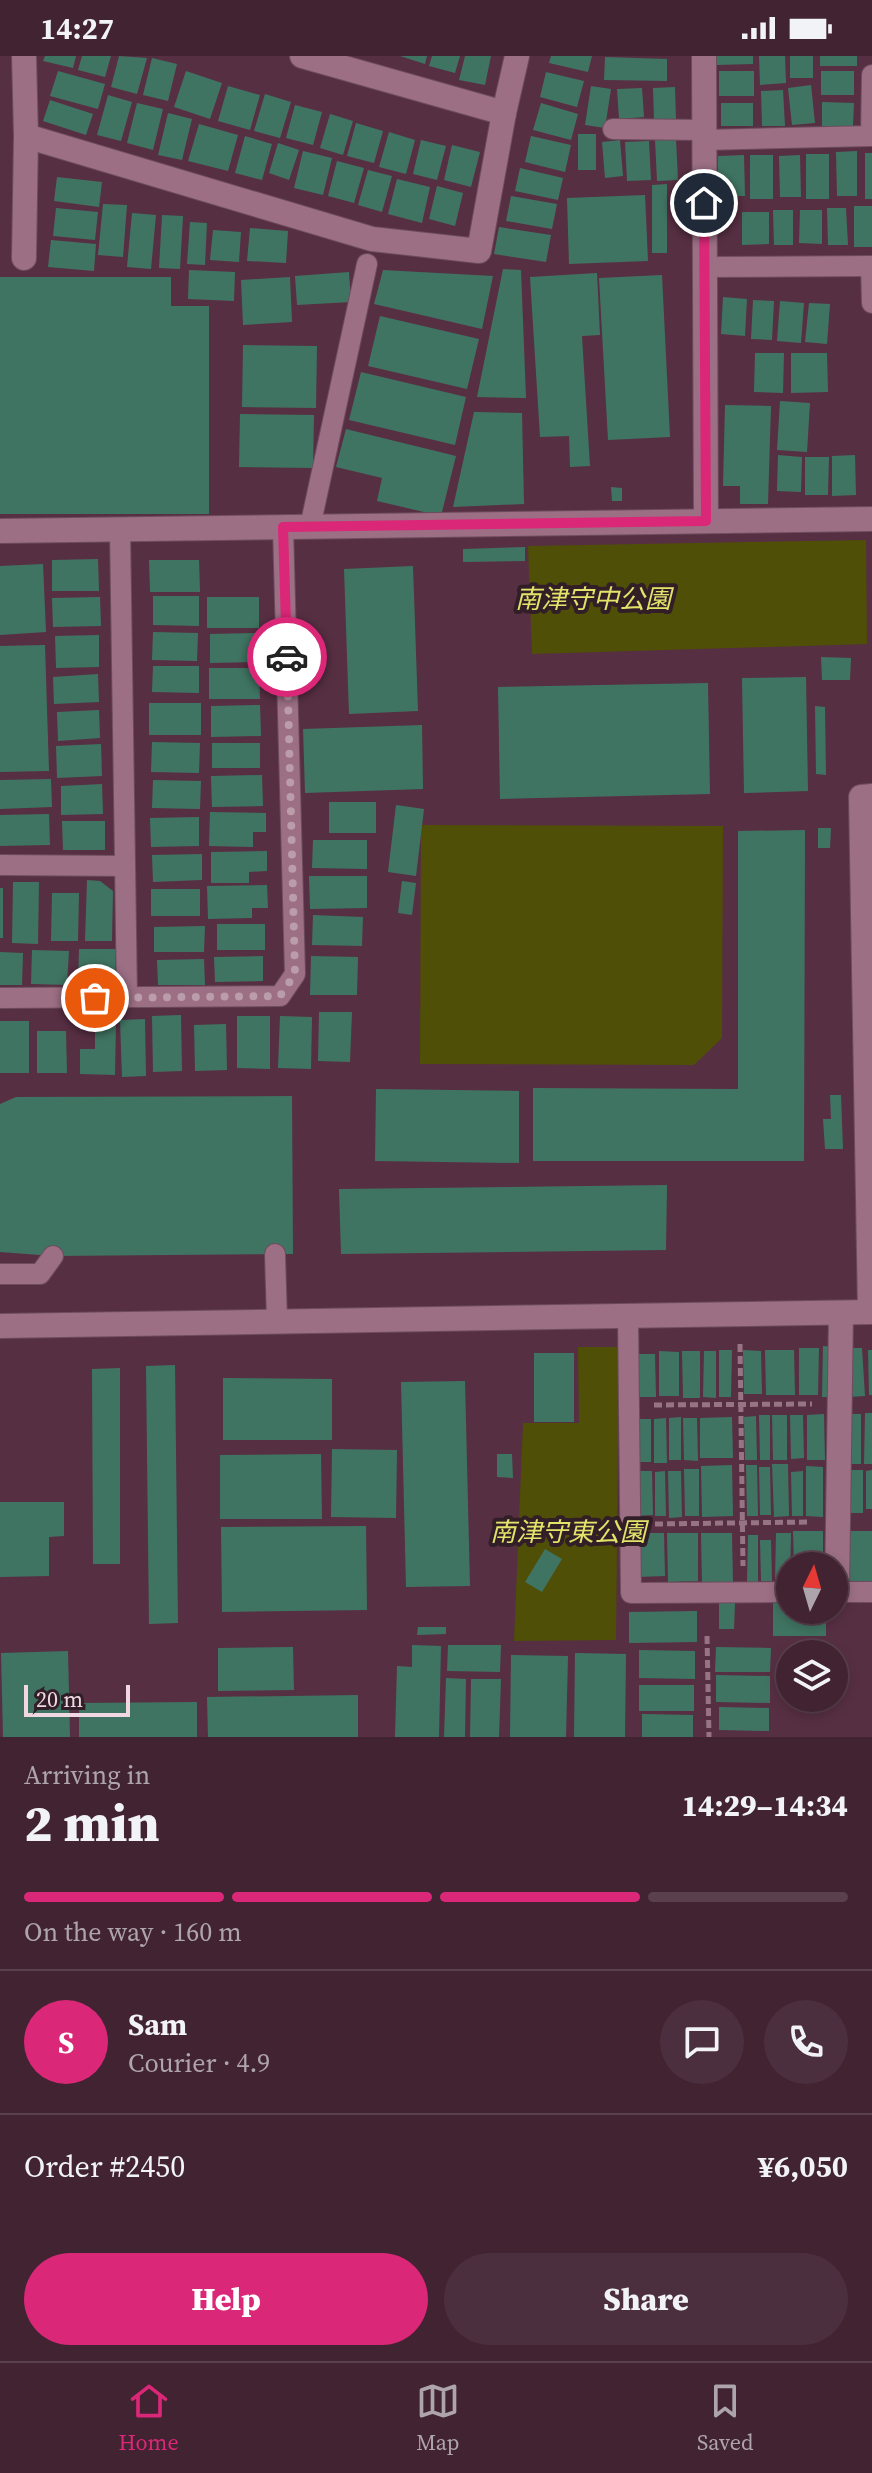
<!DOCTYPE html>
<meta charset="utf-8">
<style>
:root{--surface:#412332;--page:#4c2f3e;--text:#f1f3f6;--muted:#aea4ac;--line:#5a404d;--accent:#db2777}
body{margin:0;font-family:"Source Serif 4","Noto Sans JP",serif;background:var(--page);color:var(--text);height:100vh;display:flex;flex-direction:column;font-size:30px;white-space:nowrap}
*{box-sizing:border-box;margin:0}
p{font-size:26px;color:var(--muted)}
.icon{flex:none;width:44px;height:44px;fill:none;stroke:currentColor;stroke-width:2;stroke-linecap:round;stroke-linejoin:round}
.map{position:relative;height:1681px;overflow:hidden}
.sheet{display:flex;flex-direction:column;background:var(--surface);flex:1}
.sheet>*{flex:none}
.needle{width:52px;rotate:5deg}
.controls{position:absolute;left:776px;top:1496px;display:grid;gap:16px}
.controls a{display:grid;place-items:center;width:72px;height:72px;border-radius:50%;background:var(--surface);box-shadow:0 4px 12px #0003,0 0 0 2px var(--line);font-size:40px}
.scale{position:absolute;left:24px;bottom:20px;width:106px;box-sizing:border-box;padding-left:8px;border:4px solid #f0d7e2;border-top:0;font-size:22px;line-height:28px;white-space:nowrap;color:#f0d7e2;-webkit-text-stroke:6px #311e27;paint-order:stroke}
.pin{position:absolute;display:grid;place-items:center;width:68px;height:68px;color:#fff;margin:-34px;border:4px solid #fff;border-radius:50%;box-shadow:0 2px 8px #0007}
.courier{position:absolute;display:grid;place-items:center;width:80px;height:80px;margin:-40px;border:6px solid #db2777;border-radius:50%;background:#fff;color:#222;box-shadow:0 2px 10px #0007}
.summary em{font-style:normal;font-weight:800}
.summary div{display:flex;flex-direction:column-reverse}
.summary{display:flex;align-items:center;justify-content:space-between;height:136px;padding:0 24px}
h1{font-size:52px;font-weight:800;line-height:60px}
.bar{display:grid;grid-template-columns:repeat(4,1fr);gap:12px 8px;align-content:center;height:96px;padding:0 24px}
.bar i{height:10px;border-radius:6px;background:var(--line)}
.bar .on{background:var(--accent)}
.bar p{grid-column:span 4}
.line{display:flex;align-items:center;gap:20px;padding:0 24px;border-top:2px solid var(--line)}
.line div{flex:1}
.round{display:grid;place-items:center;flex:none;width:84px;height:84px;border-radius:42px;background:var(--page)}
.action{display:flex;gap:16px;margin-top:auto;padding:16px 24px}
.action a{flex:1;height:92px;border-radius:48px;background:var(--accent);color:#fff;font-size:32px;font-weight:800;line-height:92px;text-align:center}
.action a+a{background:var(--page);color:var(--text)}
.status{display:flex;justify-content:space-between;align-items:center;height:56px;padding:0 40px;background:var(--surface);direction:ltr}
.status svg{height:22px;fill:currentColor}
.menu{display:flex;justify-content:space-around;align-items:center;height:112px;border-top:2px solid var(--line);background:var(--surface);font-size:22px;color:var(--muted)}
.menu a{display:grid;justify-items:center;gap:4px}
.menu .on{color:var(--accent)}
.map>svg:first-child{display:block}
.green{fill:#4f4f07}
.building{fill:#407462}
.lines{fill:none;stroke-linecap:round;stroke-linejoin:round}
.lane-casing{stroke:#6d4c5d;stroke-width:22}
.street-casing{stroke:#6d4c5d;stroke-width:26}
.secondary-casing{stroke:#6d4c5d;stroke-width:26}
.path{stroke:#967484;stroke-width:5;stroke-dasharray:8 4;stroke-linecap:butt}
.lane{stroke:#9c6f84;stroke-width:20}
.street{stroke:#9c6f84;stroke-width:24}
.secondary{stroke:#9c6f84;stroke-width:24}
.done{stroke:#ba9caa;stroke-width:8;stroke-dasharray:0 14.4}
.route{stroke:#db2777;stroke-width:10}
.labels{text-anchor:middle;stroke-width:8;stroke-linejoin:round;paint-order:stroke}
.park-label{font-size:26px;font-style:italic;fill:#e2e369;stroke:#311e27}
</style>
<div class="status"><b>14:27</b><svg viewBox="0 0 49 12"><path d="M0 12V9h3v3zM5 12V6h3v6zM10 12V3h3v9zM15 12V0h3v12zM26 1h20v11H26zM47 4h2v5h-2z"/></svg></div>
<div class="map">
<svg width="872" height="1681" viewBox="0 0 872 1681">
<rect width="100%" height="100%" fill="#572f43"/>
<g class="green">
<polygon points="866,484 867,588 532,598 528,490"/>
<polygon points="421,769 723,770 722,982 694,1009 420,1008"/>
<polygon points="578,1291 619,1291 616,1584 514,1585 523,1367 579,1367"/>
</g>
<g class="building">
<polygon points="45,0 76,0 73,12 43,5"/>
<polygon points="82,0 111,0 105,21 78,14"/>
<polygon points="119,0 147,2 137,38 111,31"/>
<polygon points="400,0 427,0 425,8"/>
<polygon points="432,0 460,0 455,17 429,10"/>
<polygon points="465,0 491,0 485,29 459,24"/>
<polygon points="551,0 592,0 588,16 549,7"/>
<polygon points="717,0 753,0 753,8 717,9"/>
<polygon points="759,0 785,0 786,27 760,29"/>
<rect x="790" y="0" width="23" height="22"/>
<rect x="820" y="0" width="37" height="10"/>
<polygon points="605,1 667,3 667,25 604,24"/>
<polygon points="152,2 177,8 168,45 143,39"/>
<polygon points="58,15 105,28 98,53 50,40"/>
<polygon points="186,15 222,27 210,63 174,51"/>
<rect x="719" y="15" width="35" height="25"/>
<rect x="821" y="15" width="33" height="24"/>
<polygon points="546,16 584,25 577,51 540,41"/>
<polygon points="811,29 815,67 792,69 788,32"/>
<polygon points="228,30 260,39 250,74 218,65"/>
<polygon points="591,30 611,33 605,72 585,69"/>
<polygon points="675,31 676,64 654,65 653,32"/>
<polygon points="642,32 644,61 619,63 617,33"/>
<polygon points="783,34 785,70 762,70 761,35"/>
<polygon points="265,38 291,46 280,82 254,75"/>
<polygon points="108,39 132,46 121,85 97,79"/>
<polygon points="50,44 93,58 86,79 43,65"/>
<polygon points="822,46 854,47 853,70 822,70"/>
<polygon points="137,47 163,53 153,94 127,87"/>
<polygon points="541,47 578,58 571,84 533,74"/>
<rect x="721" y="47" width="32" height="23"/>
<polygon points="295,49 322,56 313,89 286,82"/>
<polygon points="168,57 192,63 182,104 158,99"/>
<polygon points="330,58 353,65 343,99 320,92"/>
<polygon points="356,67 383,75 374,107 347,100"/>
<polygon points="199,68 238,79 228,115 188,105"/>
<polygon points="389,76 415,84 406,118 379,111"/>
<rect x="578" y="78" width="18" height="36"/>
<polygon points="245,80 272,88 262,124 235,117"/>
<polygon points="531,80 571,89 565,116 525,106"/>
<polygon points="676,83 678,124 657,125 655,84"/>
<polygon points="421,84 446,90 437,124 413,118"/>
<polygon points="620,84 623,120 605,122 602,86"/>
<polygon points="649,85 651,124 627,125 625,86"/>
<polygon points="278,87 299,94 289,124 269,117"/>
<polygon points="452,89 480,96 471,131 444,124"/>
<polygon points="303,95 332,102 323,139 294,132"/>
<polygon points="857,95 857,140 837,140 836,96"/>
<rect x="865" y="97" width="7" height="46"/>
<rect x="806" y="98" width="23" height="45"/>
<polygon points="744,99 745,140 718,140 718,100"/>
<rect x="750" y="99" width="23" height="44"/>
<polygon points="800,99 801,141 780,141 779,100"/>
<polygon points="337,105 364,112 354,147 328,140"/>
<polygon points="520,112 563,122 558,144 515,135"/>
<polygon points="368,114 392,120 382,156 358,149"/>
<polygon points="57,121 102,126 99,151 54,145"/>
<polygon points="397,123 430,131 422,167 388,158"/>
<polygon points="667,128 667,197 652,197 652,129"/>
<polygon points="437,130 463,137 455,170 429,163"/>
<polygon points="645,139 648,205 569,208 567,142"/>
<polygon points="511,140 557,148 552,173 506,165"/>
<polygon points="103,148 127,149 123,201 98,199"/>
<rect x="854" y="150" width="18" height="41"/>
<polygon points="56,152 98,156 95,184 53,180"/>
<polygon points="827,152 846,152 848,189 828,189"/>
<polygon points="773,154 793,154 793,189 774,189"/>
<polygon points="800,154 822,154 822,188 799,187"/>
<polygon points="742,156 769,156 769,188 742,189"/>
<polygon points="132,157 156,159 151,213 127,211"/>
<polygon points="162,159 183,160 180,213 159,212"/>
<polygon points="190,166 207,167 205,209 187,208"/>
<polygon points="499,171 551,179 546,206 494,198"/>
<polygon points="250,172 288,175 286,207 247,205"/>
<polygon points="213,174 241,176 239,206 210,204"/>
<polygon points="51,184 96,188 94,215 48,211"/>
<polygon points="503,213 521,214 526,342 477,341"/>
<polygon points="189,214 235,216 234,245 188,243"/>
<polygon points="383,214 493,220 482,273 374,248"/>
<polygon points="349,216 351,246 297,249 295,220"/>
<polygon points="597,217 600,279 582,280 590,410 570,411 569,380 540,381 530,221"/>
<polygon points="662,219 670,381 608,384 599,222"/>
<polygon points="0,221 171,221 171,250 209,250 209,458 0,458"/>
<polygon points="290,221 292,266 243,269 241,224"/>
<polygon points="723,241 747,243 745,280 721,278"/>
<polygon points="753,244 774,245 772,284 751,283"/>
<polygon points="780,245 804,247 801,287 777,285"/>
<polygon points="809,247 830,248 827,288 805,286"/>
<polygon points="380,260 479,283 467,333 368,310"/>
<polygon points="243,289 317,290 316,352 242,351"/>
<polygon points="755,297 784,297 783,337 754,336"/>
<polygon points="791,297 827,297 828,336 791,337"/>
<polygon points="361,316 466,341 455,389 349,364"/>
<polygon points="780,345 810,347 807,396 777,394"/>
<polygon points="725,349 771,350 768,448 740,448 740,430 723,430"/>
<polygon points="474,356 522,357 524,448 453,451"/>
<polygon points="240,358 314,359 313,412 239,411"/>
<polygon points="346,373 456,400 441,460 377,445 382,422 336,411"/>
<polygon points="778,399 802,401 801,436 777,435"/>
<polygon points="855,399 856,439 832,440 832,400"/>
<polygon points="805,401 829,401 828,439 805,439"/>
<polygon points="611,431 622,432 622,445 612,445"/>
<polygon points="525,491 525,505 463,506 463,493"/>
<polygon points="98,503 99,535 52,535 52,504"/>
<polygon points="149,504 199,504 200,536 150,536"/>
<polygon points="43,508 46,576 0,579 0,510"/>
<polygon points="413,510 418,655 349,658 344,513"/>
<polygon points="153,540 199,540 199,570 153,569"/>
<polygon points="100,541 101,570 53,571 52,542"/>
<rect x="207" y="541" width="52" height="31"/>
<polygon points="153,576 198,577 197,605 152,604"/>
<polygon points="259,577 260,606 210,607 210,578"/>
<polygon points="99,579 99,611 56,612 55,580"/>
<polygon points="45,589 49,715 0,716 0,590"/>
<polygon points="821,601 851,602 850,624 822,624"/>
<polygon points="153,610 199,610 199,637 152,636"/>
<polygon points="209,612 259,612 260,643 209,643"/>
<polygon points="98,618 99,646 54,648 53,621"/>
<polygon points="806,621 808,735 744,737 742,622"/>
<polygon points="708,627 710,738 500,743 498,631"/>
<rect x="149" y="647" width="52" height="32"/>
<polygon points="260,649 261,680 211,681 211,650"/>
<polygon points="815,650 825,651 826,719 816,718"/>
<polygon points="99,654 100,682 58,685 57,656"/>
<polygon points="422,669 423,733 305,737 303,673"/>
<polygon points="152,686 200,687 199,717 151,716"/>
<rect x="212" y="687" width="48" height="25"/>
<polygon points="101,688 102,720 57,722 56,690"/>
<polygon points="262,719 263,750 212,751 211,720"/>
<polygon points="51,723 52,751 0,753 0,724"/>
<polygon points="153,724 201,725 200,753 152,752"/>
<polygon points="102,728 103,758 61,759 61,730"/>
<rect x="329" y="746" width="47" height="31"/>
<polygon points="396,749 424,753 416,820 388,816"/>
<polygon points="210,756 266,757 266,776 253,776 253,791 209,790"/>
<polygon points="49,758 50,789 0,790 0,759"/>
<polygon points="199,761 199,790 151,791 150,762"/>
<polygon points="62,765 105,765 105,794 63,794"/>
<polygon points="818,772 831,772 830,792 818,792"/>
<polygon points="805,774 804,1105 533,1105 533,1032 738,1033 738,775"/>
<polygon points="313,784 367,784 367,813 312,812"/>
<polygon points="267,795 267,815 249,816 249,827 211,827 211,796"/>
<polygon points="202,798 202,824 153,826 152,799"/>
<polygon points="309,820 367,820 367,852 310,853"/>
<polygon points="87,824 100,825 113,835 112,885 85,885"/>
<polygon points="402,825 416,827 412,859 398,857"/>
<polygon points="13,826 39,826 38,888 12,887"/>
<polygon points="267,829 268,852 252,852 252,862 208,863 207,830"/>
<rect x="0" y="832" width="3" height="50"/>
<rect x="151" y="833" width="49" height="27"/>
<polygon points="52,837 79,837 78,885 51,885"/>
<polygon points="313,859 363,861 362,890 312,889"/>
<rect x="217" y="868" width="48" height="26"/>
<polygon points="205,870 204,896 154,896 154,871"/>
<polygon points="79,893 116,893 115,927 78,926"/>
<polygon points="32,894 69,895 67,929 31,928"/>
<polygon points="0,896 23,897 22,929 0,929"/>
<polygon points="263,900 263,925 215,926 214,901"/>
<polygon points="311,900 358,901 357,939 310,939"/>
<polygon points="204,903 205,929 158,929 157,904"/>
<polygon points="319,956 352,956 350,1006 318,1005"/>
<polygon points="181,959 182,1015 153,1016 152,960"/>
<polygon points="237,960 270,960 270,1013 237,1012"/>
<polygon points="280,960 312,961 311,1013 278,1012"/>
<polygon points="145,963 146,1020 122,1021 120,964"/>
<polygon points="95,964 116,965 115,1019 80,1018 80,993 95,993"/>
<rect x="0" y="965" width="29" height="52"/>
<polygon points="226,968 227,1014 195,1015 194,969"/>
<polygon points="37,975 66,975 67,1017 37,1017"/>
<polygon points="376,1033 519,1035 519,1107 375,1105"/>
<polygon points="830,1039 841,1039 843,1093 825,1093 823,1063 831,1063"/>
<polygon points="292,1040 293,1198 53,1200 0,1196 0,1048 16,1041"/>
<polygon points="667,1129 666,1194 341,1198 339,1133"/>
<polygon points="823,1290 834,1291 833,1341 822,1341"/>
<polygon points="799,1292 819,1292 818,1339 799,1339"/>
<polygon points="846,1292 862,1292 865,1340 848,1341"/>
<polygon points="719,1294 732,1294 731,1341 719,1341"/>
<polygon points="743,1294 761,1295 762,1338 744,1338"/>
<polygon points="765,1294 794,1294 795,1339 766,1339"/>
<polygon points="868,1294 872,1294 872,1339 869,1339"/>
<polygon points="659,1295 679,1296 679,1340 659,1340"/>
<polygon points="682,1295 700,1295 700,1342 683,1342"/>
<polygon points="704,1295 716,1295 716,1342 703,1341"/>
<rect x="534" y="1297" width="40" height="69"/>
<polygon points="636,1298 655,1298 656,1341 636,1341"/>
<polygon points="175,1309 178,1567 149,1568 146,1310"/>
<polygon points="120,1312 120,1508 93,1508 92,1313"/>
<polygon points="223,1322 332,1323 332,1384 223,1384"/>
<polygon points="465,1325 470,1530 406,1531 401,1326"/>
<polygon points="865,1357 872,1357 872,1408 864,1408"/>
<polygon points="824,1358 825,1404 807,1404 807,1359"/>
<rect x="847" y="1358" width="14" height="50"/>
<polygon points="759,1359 770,1359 770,1404 760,1404"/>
<polygon points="772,1359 787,1359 787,1404 773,1404"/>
<polygon points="790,1359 803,1359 804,1402 791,1403"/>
<polygon points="756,1360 757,1404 745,1404 744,1361"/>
<polygon points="681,1361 681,1404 669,1404 669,1362"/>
<polygon points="732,1361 733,1402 700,1402 700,1362"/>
<polygon points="666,1362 667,1407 654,1407 654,1363"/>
<polygon points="683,1362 697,1362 698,1405 684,1404"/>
<polygon points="636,1363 651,1363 651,1406 637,1406"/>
<polygon points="332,1393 397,1394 396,1462 331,1461"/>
<polygon points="321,1398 322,1463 220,1463 220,1399"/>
<polygon points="497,1398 512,1398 513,1422 497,1421"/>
<polygon points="772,1408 788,1408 789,1460 774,1461"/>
<polygon points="732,1409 733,1460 702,1461 701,1410"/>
<polygon points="746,1409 757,1409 758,1460 747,1460"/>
<polygon points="806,1410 823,1411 823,1461 806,1460"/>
<polygon points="759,1411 770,1411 771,1459 760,1459"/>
<polygon points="684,1413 699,1413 699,1460 685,1460"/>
<rect x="846" y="1414" width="17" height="43"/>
<polygon points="872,1414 872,1453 866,1453 866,1415"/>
<polygon points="634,1415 652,1415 653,1459 635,1460"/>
<polygon points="665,1415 666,1460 655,1460 655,1416"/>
<polygon points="668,1415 681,1415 682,1461 669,1462"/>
<polygon points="803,1415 803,1460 792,1460 791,1416"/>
<polygon points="0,1446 64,1446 64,1480 49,1481 49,1520 0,1521"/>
<polygon points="366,1470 367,1554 222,1556 221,1471"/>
<polygon points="793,1475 823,1475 823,1510 794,1510"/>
<polygon points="846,1475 872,1475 872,1525 847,1525"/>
<polygon points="637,1477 664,1477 665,1520 638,1521"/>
<polygon points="667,1477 698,1477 698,1525 668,1526"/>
<polygon points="701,1477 732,1477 733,1528 702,1529"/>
<polygon points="776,1477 791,1477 790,1525 775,1525"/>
<polygon points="748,1479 758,1479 758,1526 747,1526"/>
<polygon points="760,1484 771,1484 772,1525 761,1525"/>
<polygon points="545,1493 562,1503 542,1536 525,1526"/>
<polygon points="719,1547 735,1547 734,1573 719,1573"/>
<polygon points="773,1547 790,1547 790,1554 826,1554 826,1580 773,1580"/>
<polygon points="697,1555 697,1586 629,1587 629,1556"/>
<polygon points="418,1571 446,1571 446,1578 417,1579"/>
<polygon points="412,1589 441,1590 439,1681 395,1681 397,1610 412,1611"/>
<polygon points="448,1589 501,1589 500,1616 447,1615"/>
<polygon points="293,1591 294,1634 218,1635 218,1592"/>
<polygon points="716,1591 771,1592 770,1616 715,1616"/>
<polygon points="639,1594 695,1595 695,1623 639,1622"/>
<polygon points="68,1595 70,1681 3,1681 1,1597"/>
<polygon points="575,1597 626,1598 625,1681 574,1681"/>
<polygon points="511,1599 568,1600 566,1681 510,1681"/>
<polygon points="716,1619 770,1620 770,1647 716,1646"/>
<polygon points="446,1622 466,1623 465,1681 444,1681"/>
<polygon points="471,1623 501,1623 499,1681 470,1681"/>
<rect x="639" y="1629" width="55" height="26"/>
<polygon points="358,1639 358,1681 208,1681 207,1641"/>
<polygon points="197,1646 197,1681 79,1681 79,1647"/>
<polygon points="719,1651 769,1652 769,1675 719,1674"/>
<polygon points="642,1658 693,1659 693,1681 642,1681"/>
</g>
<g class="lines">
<defs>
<g id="lane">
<polyline points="613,73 704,74"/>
<polyline points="704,84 871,80 872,19"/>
<polyline points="871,210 872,247"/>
<polyline points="704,211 872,210"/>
<polyline points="310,471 367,208"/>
<polyline points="120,473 127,941"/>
<polyline points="0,809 125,810"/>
<polyline points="0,942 280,940 295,918 283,471"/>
<polyline points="275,1198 277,1265"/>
<polyline points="0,1218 40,1218 53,1200"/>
<polyline points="628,1260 631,1537 790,1536"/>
<polyline points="834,1536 872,1536"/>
</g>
<g id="street">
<polyline points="24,0 26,80 24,202"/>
<polyline points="302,0 504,57"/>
<polyline points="704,0 706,465"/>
<polyline points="26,80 372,183 479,195 504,57 517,0"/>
<polyline points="0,475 872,463"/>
<polyline points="870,1256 861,741 872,740"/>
<polyline points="837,1536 841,1257"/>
</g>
<polyline id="secondary" points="0,1270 872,1256"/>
</defs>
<use href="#lane" class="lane-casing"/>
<use href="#street" class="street-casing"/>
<use href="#secondary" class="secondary-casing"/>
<g class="path">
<polyline points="740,1288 743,1510"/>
<polyline points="654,1349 812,1348"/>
<polyline points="655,1468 809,1466"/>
<polyline points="707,1580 709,1681"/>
</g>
<use href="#lane" class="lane"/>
<use href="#street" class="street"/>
<use href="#secondary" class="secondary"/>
</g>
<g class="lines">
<polyline class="done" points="95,942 280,940 295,918 287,601"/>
<polyline class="route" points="287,601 283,471 706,465 704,147"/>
</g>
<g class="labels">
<g class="park-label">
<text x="593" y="552">南津守中公園</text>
<text x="568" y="1485">南津守東公園</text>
</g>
</g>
</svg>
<div class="controls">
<a><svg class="needle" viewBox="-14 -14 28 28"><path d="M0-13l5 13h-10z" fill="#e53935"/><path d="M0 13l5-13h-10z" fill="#aea4ac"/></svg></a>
<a><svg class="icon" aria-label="layers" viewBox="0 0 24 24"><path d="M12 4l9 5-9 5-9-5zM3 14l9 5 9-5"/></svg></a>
</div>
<div class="scale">20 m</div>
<div class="pin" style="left:95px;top:942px;background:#ea580c"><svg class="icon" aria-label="bag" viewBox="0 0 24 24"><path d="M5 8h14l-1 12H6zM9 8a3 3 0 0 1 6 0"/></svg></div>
<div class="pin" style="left:704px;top:147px;background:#1f2937"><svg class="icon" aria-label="home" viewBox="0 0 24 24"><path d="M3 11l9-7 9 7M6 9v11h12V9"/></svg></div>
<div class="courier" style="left:287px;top:601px"><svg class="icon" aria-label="car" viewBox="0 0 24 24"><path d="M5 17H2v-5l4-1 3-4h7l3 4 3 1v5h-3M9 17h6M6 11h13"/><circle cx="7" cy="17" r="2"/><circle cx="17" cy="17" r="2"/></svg></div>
</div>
<section class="sheet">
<div class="summary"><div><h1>2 min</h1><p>Arriving in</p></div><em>14:29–14:34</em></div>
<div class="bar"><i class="on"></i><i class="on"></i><i class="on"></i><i></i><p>On the way · 160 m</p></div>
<div class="line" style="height:144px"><b class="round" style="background:var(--accent);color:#fff">S</b><div><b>Sam</b><p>Courier · 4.9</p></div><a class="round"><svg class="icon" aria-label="chat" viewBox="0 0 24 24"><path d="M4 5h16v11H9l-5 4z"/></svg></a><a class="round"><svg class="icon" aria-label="phone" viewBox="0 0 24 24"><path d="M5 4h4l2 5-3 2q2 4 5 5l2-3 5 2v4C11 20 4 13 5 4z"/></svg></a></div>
<div class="line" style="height:104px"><div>Order #2450</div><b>¥6,050</b></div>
<div class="action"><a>Help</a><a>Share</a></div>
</section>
<nav class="menu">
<a class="on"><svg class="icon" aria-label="home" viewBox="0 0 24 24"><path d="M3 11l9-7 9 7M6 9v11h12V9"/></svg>Home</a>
<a><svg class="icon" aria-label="map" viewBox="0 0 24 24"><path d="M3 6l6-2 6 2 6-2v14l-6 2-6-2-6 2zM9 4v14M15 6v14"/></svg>Map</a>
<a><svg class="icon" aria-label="saved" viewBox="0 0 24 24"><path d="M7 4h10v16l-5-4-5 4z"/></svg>Saved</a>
</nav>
